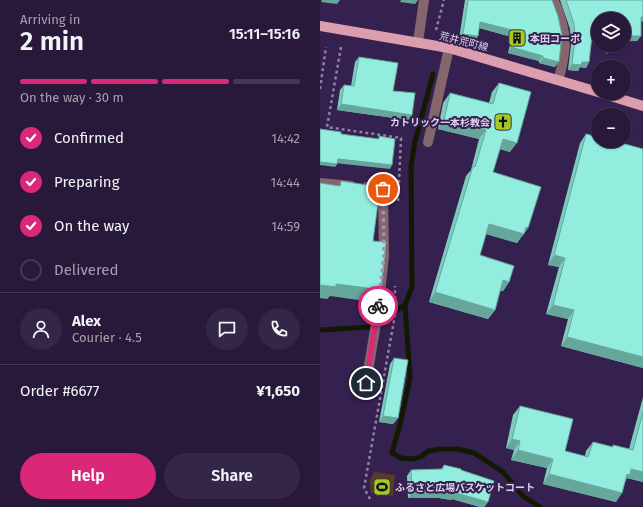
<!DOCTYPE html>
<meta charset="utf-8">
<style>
:root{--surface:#28193b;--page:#342646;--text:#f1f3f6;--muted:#a5a0af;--line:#443855;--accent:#db2777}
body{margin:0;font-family:"Fira Sans","Noto Sans JP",sans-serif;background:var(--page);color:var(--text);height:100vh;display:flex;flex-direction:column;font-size:15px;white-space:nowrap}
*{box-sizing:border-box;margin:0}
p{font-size:13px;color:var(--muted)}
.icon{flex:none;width:22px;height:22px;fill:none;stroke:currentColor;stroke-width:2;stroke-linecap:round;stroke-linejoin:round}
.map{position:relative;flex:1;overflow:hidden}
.sheet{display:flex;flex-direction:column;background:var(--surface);width:320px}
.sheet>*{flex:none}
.controls{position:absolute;left:271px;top:12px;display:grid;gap:8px}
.controls a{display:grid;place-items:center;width:40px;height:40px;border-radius:50%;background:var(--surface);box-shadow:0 1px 3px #0004,0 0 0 1px var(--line);font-size:20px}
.pin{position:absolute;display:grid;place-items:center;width:34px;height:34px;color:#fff;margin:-17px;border:2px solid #fff;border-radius:50%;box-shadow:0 1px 4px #0007}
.courier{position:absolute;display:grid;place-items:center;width:40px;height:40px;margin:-20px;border:3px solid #db2777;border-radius:50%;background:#fff;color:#222;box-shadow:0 1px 5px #0007}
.head em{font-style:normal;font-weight:600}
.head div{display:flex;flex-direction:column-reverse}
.head{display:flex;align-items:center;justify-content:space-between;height:68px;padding:0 20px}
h1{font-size:26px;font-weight:600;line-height:30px}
.bar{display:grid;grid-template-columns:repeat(4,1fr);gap:6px 4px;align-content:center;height:48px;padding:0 20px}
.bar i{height:5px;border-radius:3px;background:var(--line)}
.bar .active{background:var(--accent)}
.bar p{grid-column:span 4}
.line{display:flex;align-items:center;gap:10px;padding:0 20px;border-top:1px solid var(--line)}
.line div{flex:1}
.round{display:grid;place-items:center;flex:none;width:42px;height:42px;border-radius:21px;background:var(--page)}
ol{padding:0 20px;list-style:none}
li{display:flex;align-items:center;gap:12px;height:44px}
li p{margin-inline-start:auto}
li .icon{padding:4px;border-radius:50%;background:var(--accent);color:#fff;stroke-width:4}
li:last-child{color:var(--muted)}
li i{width:22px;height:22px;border:2px solid var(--line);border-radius:50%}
.primary-button{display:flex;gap:8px;margin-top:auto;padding:8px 20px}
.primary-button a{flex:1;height:46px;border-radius:24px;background:var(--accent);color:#fff;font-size:16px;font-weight:600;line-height:46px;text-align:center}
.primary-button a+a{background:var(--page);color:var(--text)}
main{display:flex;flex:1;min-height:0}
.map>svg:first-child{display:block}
.green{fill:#5b3c1f}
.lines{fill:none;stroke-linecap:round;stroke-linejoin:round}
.stream{stroke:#121900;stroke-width:5}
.path{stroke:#9081a5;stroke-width:2.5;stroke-dasharray:3 3;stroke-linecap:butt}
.minor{stroke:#85666d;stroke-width:10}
.major{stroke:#dc9eae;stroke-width:10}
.wall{fill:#7eccbf}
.shaded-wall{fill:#66a69b}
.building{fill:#92edde;stroke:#66a69b}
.done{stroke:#a294b7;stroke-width:4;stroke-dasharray:0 7.2}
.route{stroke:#db2777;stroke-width:5}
.labels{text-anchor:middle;stroke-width:4;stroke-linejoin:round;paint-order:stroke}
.poi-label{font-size:10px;font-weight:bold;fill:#ddd2ef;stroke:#35214f;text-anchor:start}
.street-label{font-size:10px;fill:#ddd2ef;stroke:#35214f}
</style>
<main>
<section class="sheet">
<div class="head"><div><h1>2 min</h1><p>Arriving in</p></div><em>15:11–15:16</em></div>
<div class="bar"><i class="active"></i><i class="active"></i><i class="active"></i><i></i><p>On the way · 30 m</p></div>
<ol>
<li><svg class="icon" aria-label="check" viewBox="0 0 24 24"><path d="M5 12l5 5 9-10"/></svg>Confirmed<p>14:42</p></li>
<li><svg class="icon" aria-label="check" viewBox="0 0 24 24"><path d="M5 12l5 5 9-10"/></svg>Preparing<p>14:44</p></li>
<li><svg class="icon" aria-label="check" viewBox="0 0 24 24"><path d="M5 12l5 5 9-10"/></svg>On the way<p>14:59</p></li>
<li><i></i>Delivered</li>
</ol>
<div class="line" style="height:72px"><a class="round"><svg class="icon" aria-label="person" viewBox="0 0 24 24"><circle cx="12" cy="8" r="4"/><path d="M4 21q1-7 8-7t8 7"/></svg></a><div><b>Alex</b><p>Courier · 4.5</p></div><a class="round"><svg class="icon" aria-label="chat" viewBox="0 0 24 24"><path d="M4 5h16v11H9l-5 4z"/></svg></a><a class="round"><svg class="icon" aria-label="phone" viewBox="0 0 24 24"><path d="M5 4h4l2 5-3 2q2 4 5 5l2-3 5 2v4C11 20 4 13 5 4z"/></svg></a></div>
<div class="line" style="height:52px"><div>Order #6677</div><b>¥1,650</b></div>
<div class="primary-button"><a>Help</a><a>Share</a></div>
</section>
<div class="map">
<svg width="323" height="507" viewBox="0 0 323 507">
<rect width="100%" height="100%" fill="#35214f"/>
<polygon class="green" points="54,472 75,475 73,496 51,493 50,481"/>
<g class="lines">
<g class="stream">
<polyline points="113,74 95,142 91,166 92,287 85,305 90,377 81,421 72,453 81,458 94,459 102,456 108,451 121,449 137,449 154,453 183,472 203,496 220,507"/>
<polyline points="0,330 49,327 85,305"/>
</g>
<g class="path">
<polyline points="116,30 124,0"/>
<polyline points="21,47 7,127 81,138 78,203"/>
<polyline points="286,53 294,47 294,45"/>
<polyline points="0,89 6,47"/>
<polyline points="50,499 44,488 75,315 75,286"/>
</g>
<g class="minor">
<path d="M233 0C239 9 244 29 245 40 245 51 242 69 238 80"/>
<polyline points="98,42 104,0"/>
<polyline points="108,142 129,48"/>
<polyline points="0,183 31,186"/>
<polyline points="46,383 58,312 64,256 63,189 47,187"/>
</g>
<g class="major">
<polyline points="0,26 129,48 278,92"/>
<polyline points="281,93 323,106"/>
</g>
</g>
<g class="wall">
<polygon points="145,0 232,0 235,67 219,63 219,61 188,53 192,37 159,28 158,36 154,42 139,39"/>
<polygon points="240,0 323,0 323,21 321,22 321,36 317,41 271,42 269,62 266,68 260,67 258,71 248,70 251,45 250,29"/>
<polygon points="39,57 73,91 92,115 88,120 17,110 20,90 24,85 31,86 35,62"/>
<polygon points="179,83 190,152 180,149 173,172 208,228 197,243 166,234 160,255 189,282 183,291 180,291 175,310 168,319 109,302 146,176 151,170 159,139 118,129 123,103 130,93 169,103 172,92"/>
<polygon points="266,134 323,368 241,346 248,319 226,314 239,267 228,265 260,143"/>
<polygon points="74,358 78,418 73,424 59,422 70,364"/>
<polygon points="323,397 323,482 307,478 305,482 296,502 223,484 227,468 191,460 194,450 186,448 193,415 200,406 245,451 265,456 266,451 273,442 292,447 293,445 309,449"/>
<polygon points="124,465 141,470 168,502 164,507 160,507 132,499 131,500 119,498 88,498 87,476 91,470 121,469"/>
</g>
<g class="shaded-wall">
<polygon points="2,0 20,0 17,4 1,2"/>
<polygon points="81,0 98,0 95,4 80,2"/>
<polygon points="321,17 323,17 323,21 322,22 318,22"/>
<polygon points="160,22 196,31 192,37 156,27"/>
<polygon points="143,34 158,36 154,42 139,39"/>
<polygon points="272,36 278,36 278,42 268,42"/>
<polygon points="304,36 321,36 317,41 304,41"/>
<polygon points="191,47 223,56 219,61 188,53"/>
<polygon points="223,58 239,62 235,67 219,63"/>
<polygon points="262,62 269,62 266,68 260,67 258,71 248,70 252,64"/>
<polygon points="21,104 92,115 88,120 17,110"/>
<polygon points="124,120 166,130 159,139 118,129"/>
<polygon points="183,139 197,143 190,152 176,148"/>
<polygon points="18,159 72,165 70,169 15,163"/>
<polygon points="0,162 17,164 15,167 0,165"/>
<polygon points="169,224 206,227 208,228 197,243 163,233"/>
<polygon points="234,255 245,258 239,267 228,265"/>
<polygon points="183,280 189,282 183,291 177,290"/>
<polygon points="16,284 61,290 53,302 10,296 7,299 0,298 0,285"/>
<polygon points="115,292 175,310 168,319 109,302"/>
<polygon points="233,305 254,310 248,319 226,314"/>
<polygon points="247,337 323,357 323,368 241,346"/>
<polygon points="63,416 78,418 73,424 59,422"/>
<polygon points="192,439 200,441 194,450 186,448"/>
<polygon points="198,450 233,459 227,468 191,460"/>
<polygon points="311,469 323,472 323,482 307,478 304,484 301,483"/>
<polygon points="229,474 302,493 296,502 223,484"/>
<polygon points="123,491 136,493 168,502 164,507 160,507 132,499 131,500 119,498 88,498 92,492"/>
</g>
<g class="building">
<polygon points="148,0 232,0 238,16 242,35 239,62 223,58 223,56 191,47 196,31 160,22 158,36 143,34"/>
<polygon points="246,0 323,0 323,17 321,17 321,36 304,36 304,19 278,19 278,36 272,36 269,62 262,62 261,65 252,64 255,39 254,24"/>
<polygon points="39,57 78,63 73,91 95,93 92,115 21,104 24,85 34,86"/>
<polygon points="179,83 211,92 197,143 183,139 173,172 221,187 208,228 206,227 204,234 169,224 160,255 194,266 189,282 183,280 175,310 115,292 153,166 155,167 166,130 124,120 130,93 173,104"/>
<polygon points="0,129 21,132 21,134 59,139 59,136 75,139 72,165 18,159 17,164 0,162"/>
<polygon points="266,134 278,137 278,141 294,141 323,149 323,357 247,337 254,310 233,305 245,258 234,255"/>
<polygon points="21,181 60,187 53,241 66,242 61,290 16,284 16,287 0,285 0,183 20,186"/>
<polygon points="74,358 88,360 78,418 63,416"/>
<polygon points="200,406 253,419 245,451 268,457 273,442 293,447 293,445 313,450 323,412 323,472 311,469 310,475 307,474 302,493 229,474 233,459 198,450 200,441 192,439"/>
<polygon points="124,465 141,469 141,470 174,481 168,502 136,493 136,494 123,491 92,492 91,470 123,469"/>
</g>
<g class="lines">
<polyline class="done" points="58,306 64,256 63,189"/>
<polyline class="route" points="46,383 58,306"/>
</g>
<defs>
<symbol id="building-square" viewBox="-11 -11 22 22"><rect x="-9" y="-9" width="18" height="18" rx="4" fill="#a4c825" stroke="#35214f"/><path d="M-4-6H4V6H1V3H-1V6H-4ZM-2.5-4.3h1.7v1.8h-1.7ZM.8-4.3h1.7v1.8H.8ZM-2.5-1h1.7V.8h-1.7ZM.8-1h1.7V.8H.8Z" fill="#111"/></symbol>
<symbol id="church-square" viewBox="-11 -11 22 22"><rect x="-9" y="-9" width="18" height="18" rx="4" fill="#a4c825" stroke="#35214f"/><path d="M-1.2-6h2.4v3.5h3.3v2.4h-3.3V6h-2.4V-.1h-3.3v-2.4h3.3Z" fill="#111"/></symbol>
<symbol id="stadium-square" viewBox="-11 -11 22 22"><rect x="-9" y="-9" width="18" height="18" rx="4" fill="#a4c825" stroke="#35214f"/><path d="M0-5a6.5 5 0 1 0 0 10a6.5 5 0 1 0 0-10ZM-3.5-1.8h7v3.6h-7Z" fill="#111"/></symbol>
</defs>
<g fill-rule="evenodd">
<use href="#building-square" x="187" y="28" width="20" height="20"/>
<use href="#church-square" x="173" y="112" width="20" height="20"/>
<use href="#stadium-square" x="52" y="477" width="20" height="20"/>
</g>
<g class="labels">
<g class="poi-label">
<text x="210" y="42">本田コーポ</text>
<text x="170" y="126" text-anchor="end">カトリック一本杉教会</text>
<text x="75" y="491">ふるさと広場バスケットコート</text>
</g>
<g class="street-label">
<text transform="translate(144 41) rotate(14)" y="4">荒井荒町線</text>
</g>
</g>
</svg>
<div class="controls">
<a><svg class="icon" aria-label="layers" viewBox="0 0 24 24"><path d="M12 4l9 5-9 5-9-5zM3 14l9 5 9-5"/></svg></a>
<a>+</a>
<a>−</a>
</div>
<div class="pin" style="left:63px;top:189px;background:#ea580c"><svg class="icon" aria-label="bag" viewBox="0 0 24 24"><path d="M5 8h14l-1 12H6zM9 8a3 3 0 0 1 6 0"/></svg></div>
<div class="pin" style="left:46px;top:383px;background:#1f2937"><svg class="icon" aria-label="home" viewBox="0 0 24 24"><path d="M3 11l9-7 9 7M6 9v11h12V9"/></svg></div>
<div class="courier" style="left:58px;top:306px"><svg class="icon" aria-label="bike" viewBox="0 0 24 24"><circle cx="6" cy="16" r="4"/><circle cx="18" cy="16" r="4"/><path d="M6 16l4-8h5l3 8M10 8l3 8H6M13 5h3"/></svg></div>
</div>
</main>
